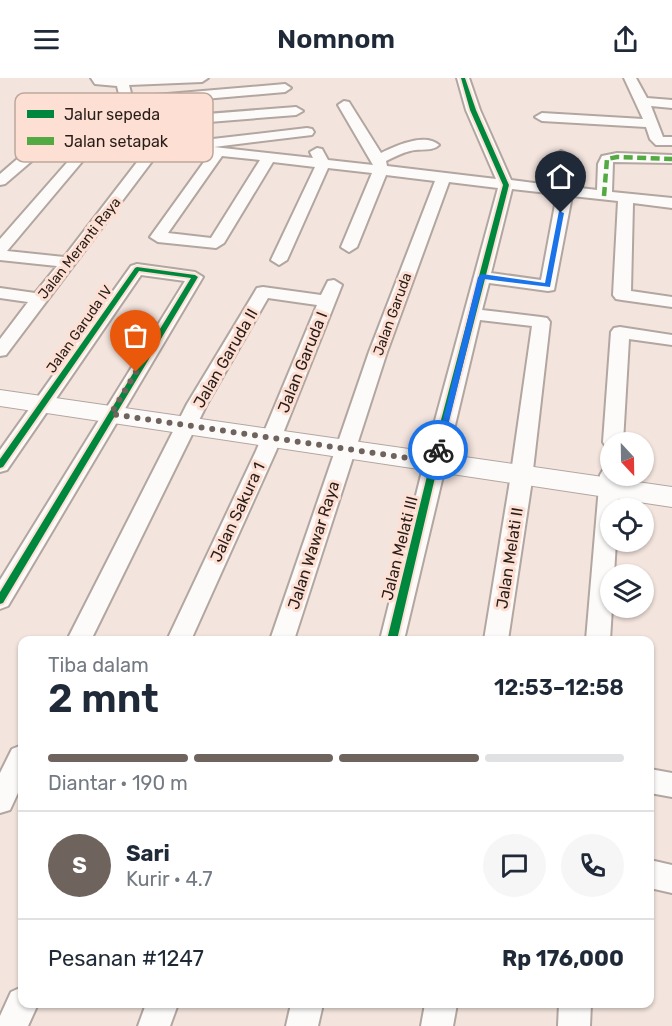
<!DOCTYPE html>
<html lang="id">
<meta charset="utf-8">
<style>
:root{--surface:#fff;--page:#f6f6f7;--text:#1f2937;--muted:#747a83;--line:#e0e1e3;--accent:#6f635e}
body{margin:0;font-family:Rubik,sans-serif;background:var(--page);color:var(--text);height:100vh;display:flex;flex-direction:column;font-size:22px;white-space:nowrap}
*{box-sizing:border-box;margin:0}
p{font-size:20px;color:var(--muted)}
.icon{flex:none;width:33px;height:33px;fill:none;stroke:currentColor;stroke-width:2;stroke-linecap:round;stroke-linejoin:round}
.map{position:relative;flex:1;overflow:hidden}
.panel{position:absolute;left:18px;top:558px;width:636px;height:372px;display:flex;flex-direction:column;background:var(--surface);border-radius:12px;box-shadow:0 2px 4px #0004}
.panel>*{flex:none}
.needle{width:39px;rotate:158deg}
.buttons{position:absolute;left:600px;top:354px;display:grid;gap:12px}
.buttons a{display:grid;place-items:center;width:54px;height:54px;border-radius:50%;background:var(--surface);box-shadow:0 2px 4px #0004;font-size:30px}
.pin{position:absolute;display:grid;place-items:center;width:51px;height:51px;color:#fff;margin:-62px -26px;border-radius:50% 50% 50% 0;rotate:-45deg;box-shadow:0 0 6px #0007}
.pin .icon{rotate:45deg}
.courier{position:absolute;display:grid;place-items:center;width:60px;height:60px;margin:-30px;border:4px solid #1a73e8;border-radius:50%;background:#fff;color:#222;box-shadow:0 2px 8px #0007}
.headline em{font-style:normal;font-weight:600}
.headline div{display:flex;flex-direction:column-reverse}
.headline{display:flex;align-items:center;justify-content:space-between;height:102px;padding:0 30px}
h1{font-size:39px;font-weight:600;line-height:45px}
.bar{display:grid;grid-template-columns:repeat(4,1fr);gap:9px 6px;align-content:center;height:72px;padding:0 30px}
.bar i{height:8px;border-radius:4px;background:var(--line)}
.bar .on{background:var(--accent)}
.bar p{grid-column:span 4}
.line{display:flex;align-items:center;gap:15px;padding:0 30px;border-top:2px solid var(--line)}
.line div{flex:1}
.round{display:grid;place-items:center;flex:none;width:63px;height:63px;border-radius:32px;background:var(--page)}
header{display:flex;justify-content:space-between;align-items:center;height:78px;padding:0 30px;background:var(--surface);font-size:27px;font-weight:600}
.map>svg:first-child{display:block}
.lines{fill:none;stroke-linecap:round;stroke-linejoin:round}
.minor-casing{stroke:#b2a6a0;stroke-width:4}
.secondary-casing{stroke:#b2a6a0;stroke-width:2}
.minor{fill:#fdfbfa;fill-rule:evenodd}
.secondary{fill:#fdfbfa;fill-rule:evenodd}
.quiet{stroke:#53a942;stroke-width:4.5;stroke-dasharray:9 4.5;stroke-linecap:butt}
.cycleway-casing{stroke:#fde0d3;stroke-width:4}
.cycleway{fill:#00873e;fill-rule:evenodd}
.route{fill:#1a73e8}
.done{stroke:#6f635e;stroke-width:6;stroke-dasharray:0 10.8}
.labels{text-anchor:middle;stroke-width:6;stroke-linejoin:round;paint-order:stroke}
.far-street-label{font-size:14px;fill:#281d19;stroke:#fde0d3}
.street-label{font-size:16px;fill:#281d19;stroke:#fde0d3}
.key{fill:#fde0d3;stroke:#bda69b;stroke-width:1.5}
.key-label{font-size:16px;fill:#281d19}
</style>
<header><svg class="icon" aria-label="menu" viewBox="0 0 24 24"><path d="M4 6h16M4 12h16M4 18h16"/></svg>Nomnom<svg class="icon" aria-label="share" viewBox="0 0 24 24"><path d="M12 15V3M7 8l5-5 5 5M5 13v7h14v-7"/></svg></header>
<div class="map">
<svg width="672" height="948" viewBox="0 0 672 948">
<rect width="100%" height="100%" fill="#f3e4dd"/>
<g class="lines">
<defs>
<g id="minor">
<path d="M91 0H208L202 4 129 7 132 19 285 6 291 10 285 14 66 33 53 48 296 29 303 33 296 37 46 57 38 73 151 66 157 64 178 65 307 50 312 51 314 54 312 57 214 69 313 80 310 74 317 70 322 71 328 82 373 87 338 27 344 23 349 24 381 75C395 68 425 54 439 67 432 74 420 70 410 73 402 75 394 79 386 83L387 88 496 101 466 32 457 0H469L480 32 511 102 557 108 554 77 561 73 568 77 572 109 597 112 598 86 602 78 617 75 672 77V85L613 84 612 114 672 120V130L633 125 631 213 672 219V229L622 222 616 221 613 217 618 123 572 118 554 212 548 213 489 205 482 232 541 239 547 240 550 244 531 409 508 562H484L509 409 532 248 480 242 404 562H380L430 361 498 110 449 104 387 274 294 562H270L369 274 435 103 386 97 357 169 349 174 341 169 372 95 328 90 287 182 279 187 271 182 315 89 273 84 224 165 216 170 158 164 150 159 209 77 178 73 159 74 6 277 0 278V261L28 224 0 220V210L35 215 57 188 0 182V161L71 80 33 82 5 106 0 107V96L23 76 36 50 57 26 120 20 117 8 95 6ZM144 75 64 179 7 173 86 79ZM222 78 260 82 211 160 168 155ZM512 111 557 116 541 202 491 195Z"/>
<polygon points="624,0 636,0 647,20 672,22 672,30 651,28 663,59 672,59 672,67 656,67 650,61 646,49 542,43 535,39 542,35 643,41"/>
<polygon points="137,186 195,194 203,199 8,528 0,531 0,502 185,203 141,197 7,392 0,394 0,372 131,188"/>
<polygon points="334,202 342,207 276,373 191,562 167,562 256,373 317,227 268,220 207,326 91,562 67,562 187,326 257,210 263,209 321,217 328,203"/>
<polygon points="620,249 672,257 672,267 629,261 623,364 610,364 610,370 606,369 603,364 611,254 614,250"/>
<polygon points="610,390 610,398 620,398 618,430 610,430 610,464 616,464 614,496 610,496 612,530 610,562 586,562 600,397 603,392"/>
<polygon points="22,667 22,706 10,732 0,735 0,695 12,671"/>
<polygon points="650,691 672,695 672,719 650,715"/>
<polygon points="650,782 672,787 672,815 650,810"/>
<polygon points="22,909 22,926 38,926 28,948 0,948 0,938 11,914"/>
<polygon points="146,926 178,926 170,948 138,948"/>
<polygon points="291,926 323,926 318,948 286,948"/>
<polygon points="425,926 457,926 453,948 421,948"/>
<polygon points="559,926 591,926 590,948 558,948"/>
</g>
<polygon id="secondary" points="0,312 672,409 672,429 0,328"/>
</defs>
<use href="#minor" class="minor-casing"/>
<use href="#secondary" class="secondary-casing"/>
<use href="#minor" class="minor"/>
<use href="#secondary" class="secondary"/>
<polyline class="quiet" points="604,118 607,81 617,79 672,81"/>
<defs>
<g id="cycleway">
<polygon points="461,0 465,0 476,32 509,107 444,361 397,562 387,562 436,361 503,107 470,32"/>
<polygon points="137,189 195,197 198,199 3,525 0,526 0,514 191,200 139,193 3,389 0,390 0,381 135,190"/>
</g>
</defs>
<use href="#cycleway" class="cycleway-casing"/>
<use href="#cycleway" class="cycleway"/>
</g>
<polygon class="route" points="559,133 564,135 550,209 484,201 442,372 435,374 478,199 482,196 545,205"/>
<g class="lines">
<polyline class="done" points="136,294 111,336 435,384 438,372"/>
</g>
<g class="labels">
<g class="far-street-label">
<text transform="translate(79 170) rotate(-52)" y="5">Jalan Meranti Raya</text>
<text transform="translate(392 236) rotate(-70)" y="5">Jalan Garuda</text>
<text transform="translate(79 251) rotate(-55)" y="5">Jalan Garuda IV</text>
</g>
<g class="street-label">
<text transform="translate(225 280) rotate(-60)" y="6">Jalan Garuda II</text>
<text transform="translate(302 284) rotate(-68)" y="6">Jalan Garuda I</text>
<text transform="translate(237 434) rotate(-65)" y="6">Jalan Sakura 1</text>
<text transform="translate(313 467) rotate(-72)" y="6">Jalan Wawar Raya</text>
<text transform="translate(399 470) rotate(-76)" y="6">Jalan Melati III</text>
<text transform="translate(509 480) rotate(-81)" y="6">Jalan Melati II</text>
</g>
</g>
<rect x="15" y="15" width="198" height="69" rx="9" class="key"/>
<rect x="27" y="32" width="27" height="8" fill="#00873e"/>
<rect x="27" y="59" width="27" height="8" fill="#53a942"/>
<g class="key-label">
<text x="64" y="42">Jalur sepeda</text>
<text x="64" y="69">Jalan setapak</text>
</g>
</svg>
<div class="buttons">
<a><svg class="needle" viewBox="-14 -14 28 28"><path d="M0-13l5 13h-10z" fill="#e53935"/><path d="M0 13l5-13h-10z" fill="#747a83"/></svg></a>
<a><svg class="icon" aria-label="locate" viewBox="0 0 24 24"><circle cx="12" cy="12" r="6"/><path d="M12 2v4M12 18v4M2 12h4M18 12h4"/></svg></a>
<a><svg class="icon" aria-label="layers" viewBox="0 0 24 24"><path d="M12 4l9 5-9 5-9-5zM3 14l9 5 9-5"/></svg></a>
</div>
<div class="pin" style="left:136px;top:294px;background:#ea580c"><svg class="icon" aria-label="bag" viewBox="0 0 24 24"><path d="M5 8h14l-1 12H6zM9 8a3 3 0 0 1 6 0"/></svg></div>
<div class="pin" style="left:561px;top:135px;background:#1f2937"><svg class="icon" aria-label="home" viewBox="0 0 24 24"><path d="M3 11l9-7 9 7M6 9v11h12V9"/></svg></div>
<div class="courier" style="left:438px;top:372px"><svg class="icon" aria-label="bike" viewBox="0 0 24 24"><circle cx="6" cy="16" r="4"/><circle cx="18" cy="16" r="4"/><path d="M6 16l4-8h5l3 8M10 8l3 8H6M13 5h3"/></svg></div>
<section class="panel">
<div class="headline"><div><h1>2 mnt</h1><p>Tiba dalam</p></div><em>12:53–12:58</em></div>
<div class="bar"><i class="on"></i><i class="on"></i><i class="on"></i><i></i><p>Diantar · 190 m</p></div>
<div class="line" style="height:108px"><b class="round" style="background:var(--accent);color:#fff">S</b><div><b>Sari</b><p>Kurir · 4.7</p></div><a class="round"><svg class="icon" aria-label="chat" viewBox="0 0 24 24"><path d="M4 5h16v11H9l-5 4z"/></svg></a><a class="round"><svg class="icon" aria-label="phone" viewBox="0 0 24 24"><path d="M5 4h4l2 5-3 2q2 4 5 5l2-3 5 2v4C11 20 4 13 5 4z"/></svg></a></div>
<div class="line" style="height:78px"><div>Pesanan #1247</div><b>Rp 176,000</b></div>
</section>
</div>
